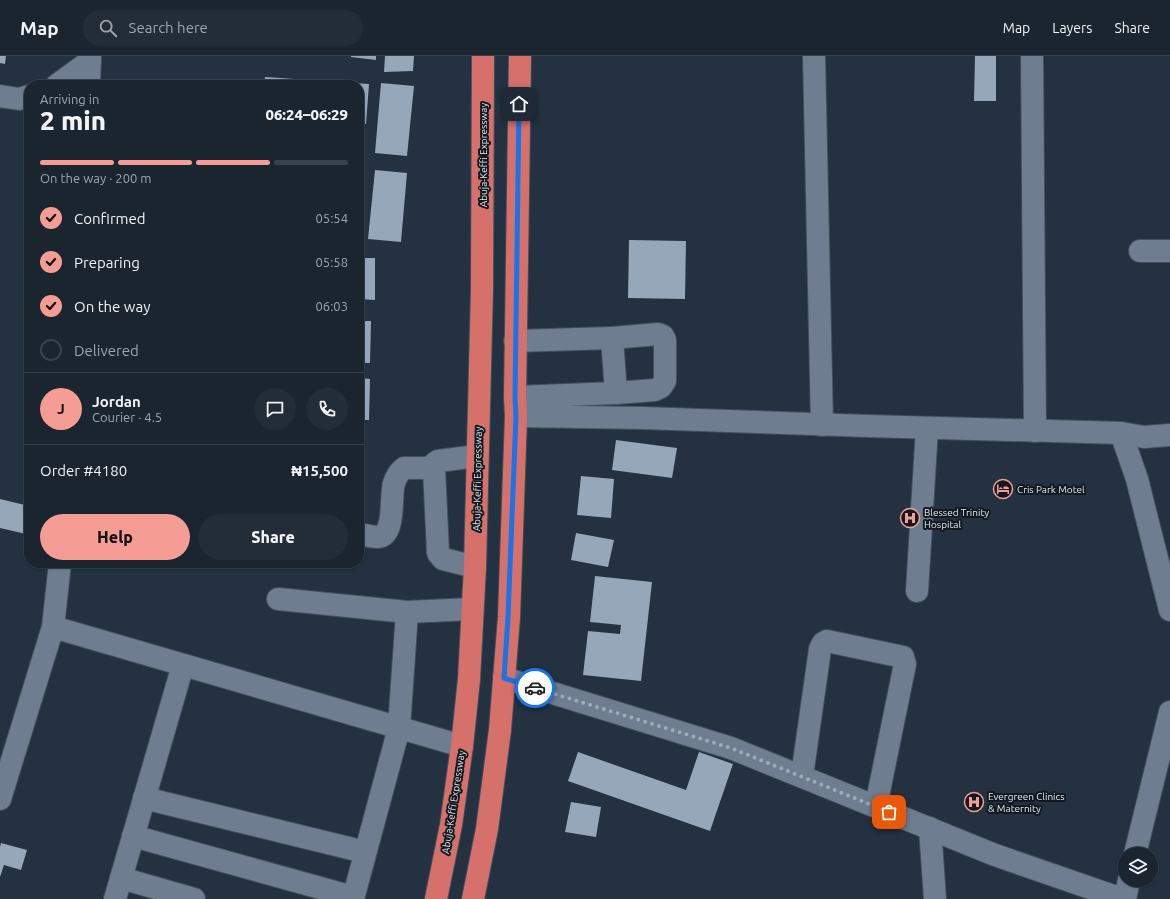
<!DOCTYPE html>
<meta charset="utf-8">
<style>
:root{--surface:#1a2530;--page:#232d38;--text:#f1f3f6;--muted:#9fa5ab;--line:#38424c;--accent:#f59c95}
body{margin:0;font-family:Ubuntu,sans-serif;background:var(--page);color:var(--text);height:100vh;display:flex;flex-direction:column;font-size:15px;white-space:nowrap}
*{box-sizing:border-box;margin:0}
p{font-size:13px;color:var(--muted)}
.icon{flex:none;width:22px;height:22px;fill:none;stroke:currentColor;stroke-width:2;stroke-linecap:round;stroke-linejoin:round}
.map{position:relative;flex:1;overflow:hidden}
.sheet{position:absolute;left:24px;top:24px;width:340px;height:488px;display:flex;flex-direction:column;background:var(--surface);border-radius:16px;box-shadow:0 1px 3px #0004,0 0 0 1px var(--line)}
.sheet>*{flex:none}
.fabs{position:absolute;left:1118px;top:791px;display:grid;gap:8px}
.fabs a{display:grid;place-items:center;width:40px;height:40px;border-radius:50%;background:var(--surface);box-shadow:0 1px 3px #0004,0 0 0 1px var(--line);font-size:20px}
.pin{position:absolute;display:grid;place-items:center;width:34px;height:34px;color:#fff;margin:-17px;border-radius:8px;box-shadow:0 2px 6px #0006}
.courier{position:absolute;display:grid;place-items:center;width:40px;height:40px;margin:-20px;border:3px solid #1a73e8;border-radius:50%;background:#fff;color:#222;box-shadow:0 1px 5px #0007}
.summary em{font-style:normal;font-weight:800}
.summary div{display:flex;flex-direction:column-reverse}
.summary{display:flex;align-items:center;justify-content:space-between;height:68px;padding:0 16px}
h1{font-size:26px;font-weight:800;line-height:30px}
.bar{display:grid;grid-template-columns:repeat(4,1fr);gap:6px 4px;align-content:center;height:48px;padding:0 16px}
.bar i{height:5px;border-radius:3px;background:var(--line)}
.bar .active{background:var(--accent)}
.bar p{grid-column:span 4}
.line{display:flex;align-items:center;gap:10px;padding:0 16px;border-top:1px solid var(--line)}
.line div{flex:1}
.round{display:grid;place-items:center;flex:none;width:42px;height:42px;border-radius:21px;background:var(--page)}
ol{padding:0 16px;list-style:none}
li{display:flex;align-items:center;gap:12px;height:44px}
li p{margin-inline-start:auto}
li .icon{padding:4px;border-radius:50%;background:var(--accent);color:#111;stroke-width:4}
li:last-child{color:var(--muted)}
li i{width:22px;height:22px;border:2px solid var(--line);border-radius:50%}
.action{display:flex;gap:8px;margin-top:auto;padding:8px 16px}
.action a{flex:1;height:46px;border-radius:24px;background:var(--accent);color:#111;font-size:16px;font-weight:800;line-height:46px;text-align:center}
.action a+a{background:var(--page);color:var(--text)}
header{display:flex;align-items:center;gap:24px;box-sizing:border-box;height:56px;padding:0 20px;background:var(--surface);border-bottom:1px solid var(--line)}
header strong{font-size:19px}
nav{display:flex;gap:22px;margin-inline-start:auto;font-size:14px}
.search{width:280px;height:36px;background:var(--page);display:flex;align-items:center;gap:10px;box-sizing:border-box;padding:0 14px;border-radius:22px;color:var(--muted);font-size:15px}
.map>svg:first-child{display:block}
.building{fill:#95a7b9}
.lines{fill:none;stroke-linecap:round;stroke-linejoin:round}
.minor-casing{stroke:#43505d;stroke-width:24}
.highway-casing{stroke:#43505d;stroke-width:24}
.minor{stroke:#6e7e90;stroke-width:22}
.highway{stroke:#d5706b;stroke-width:22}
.done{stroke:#9eaab6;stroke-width:4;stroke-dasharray:0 7.2}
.route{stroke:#1a73e8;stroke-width:5}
.labels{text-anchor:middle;stroke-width:4;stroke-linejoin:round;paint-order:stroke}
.street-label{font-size:10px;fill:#e1ebf5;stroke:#12181f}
.poi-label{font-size:10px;fill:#e1ebf5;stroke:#12181f;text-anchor:start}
</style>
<header>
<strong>Map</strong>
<div class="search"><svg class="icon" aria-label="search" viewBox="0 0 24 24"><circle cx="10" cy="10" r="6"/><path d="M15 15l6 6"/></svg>Search here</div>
<nav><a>Map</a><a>Layers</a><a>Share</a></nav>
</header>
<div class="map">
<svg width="1170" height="843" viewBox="0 0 1170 843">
<rect width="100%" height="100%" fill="#233140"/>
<g class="building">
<polygon points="0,0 6,0 5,8 0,7"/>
<polygon points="351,0 376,0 376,4 351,1"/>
<polygon points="385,0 414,0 413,15 384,16"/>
<polygon points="975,0 996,0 996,45 974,45"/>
<polygon points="265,21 369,28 366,68 359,68 359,29 264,29"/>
<polygon points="381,27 414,30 407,100 375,97"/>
<polygon points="375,114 407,117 401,186 368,183"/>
<polygon points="629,184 686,185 685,243 628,242"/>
<polygon points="359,202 375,202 375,244 359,243"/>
<polygon points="359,265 371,265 370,307 359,307"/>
<polygon points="359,322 370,323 369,364 359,364"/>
<polygon points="616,384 677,392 672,422 612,414"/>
<polygon points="581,420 614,423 611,462 577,459"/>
<polygon points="0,443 29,450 29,463 26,478 0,472"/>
<polygon points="576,477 614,484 608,511 571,504"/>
<polygon points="595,520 652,526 641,625 583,619 588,575 620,578 621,569 590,566"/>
<polygon points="578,696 686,734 699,696 733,708 710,775 568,725"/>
<polygon points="571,746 601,751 596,781 565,776"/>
<polygon points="1,787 27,794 21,814 4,809 0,821 0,791"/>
</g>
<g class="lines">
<defs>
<g id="minor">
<polyline points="814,0 822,369"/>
<polyline points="1032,0 1035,375"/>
<polyline points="57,29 90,5"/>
<polyline points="89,29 90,0"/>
<polyline points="0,40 19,43 29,40"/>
<polyline points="1140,195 1170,195"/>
<polyline points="612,282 658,278 663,280 665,284 665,325 661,331 655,334 616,337"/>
<polyline points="515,341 616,337 612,282 515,285"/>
<polyline points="516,360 643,362 868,370 1121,377 1144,381 1170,379"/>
<polyline points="1121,377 1137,423 1170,554"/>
<path d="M359 478C365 479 372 481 378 481 396 479 390 440 394 427 396 421 399 416 404 412H434"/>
<polyline points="475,511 443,503 438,497 434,412 435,407 438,405 477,400"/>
<polyline points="917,535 927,372"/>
<polyline points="278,543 407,556 472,553"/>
<polyline points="53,571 462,690"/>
<polyline points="504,622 731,692 995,799 1122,843"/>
<polyline points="802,720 820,593 823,587 827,585 903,601 905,608 876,750"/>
<polyline points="144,742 365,796"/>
<polyline points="0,743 53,571 60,507"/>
<polyline points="930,772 935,843"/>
<polyline points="133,780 353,841"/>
<polyline points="1135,798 1170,656"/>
<polyline points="121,822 194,843"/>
<polyline points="115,843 183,609"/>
<polyline points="353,843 399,672 407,556"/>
<polyline points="1125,843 1129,824"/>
</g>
<g id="highway">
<polyline points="436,843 451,769 462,690 469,623 475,511 482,232 483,0"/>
<polyline points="473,843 487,773 500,674 509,561 516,360 515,341 520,0"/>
</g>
</defs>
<use href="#minor" class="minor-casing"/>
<use href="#highway" class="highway-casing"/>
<use href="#minor" class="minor"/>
<use href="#highway" class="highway"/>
</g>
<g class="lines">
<polyline class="done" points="535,632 731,692 889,756"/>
<polyline class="route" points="519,48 515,341 516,360 508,561 504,622 535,632"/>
</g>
<defs>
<symbol id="hotel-ring" viewBox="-11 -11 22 22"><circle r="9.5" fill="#12181f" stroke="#f59c95" stroke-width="1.5"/><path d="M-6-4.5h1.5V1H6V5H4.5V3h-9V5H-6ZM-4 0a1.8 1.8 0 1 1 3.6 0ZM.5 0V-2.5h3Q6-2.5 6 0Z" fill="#f59c95"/></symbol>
<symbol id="hospital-ring" viewBox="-11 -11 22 22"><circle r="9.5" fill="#12181f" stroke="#f59c95" stroke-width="1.5"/><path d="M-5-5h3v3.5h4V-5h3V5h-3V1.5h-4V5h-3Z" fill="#f59c95"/></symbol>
</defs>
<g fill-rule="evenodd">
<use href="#hotel-ring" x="992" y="422" width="22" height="22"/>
<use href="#hospital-ring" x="899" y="451" width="22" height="22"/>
<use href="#hospital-ring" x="963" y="735" width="22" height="22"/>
</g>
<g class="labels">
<g class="street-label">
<text transform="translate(483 99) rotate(-90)" y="4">Abuja-Keffi Expressway</text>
<text transform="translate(477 423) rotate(-89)" y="4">Abuja-Keffi Expressway</text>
<text transform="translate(453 746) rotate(-81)" y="4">Abuja-Keffi Expressway</text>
</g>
<g class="poi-label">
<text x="1017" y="437">Cris Park Motel</text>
<text x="924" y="460">Blessed Trinity<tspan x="924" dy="12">Hospital</tspan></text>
<text x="988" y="744">Evergreen Clinics<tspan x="988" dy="12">&amp; Maternity</tspan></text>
</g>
</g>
</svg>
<div class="fabs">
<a><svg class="icon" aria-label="layers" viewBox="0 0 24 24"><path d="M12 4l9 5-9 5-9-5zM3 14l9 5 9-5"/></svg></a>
</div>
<div class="pin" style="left:889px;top:756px;background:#ea580c"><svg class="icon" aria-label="bag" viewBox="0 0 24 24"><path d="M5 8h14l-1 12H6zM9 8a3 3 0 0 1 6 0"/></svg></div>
<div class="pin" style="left:519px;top:48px;background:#1f2937"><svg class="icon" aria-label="home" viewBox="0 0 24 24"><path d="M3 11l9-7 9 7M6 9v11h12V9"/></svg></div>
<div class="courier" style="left:535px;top:632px"><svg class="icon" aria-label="car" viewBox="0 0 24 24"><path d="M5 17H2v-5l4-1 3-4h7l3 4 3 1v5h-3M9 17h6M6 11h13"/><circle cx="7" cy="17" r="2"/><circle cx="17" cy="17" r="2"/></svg></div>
<section class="sheet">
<div class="summary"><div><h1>2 min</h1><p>Arriving in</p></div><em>06:24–06:29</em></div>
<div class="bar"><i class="active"></i><i class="active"></i><i class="active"></i><i></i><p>On the way · 200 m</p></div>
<ol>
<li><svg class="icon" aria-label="check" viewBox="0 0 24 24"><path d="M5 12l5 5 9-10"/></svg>Confirmed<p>05:54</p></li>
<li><svg class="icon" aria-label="check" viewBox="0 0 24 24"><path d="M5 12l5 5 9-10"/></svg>Preparing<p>05:58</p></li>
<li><svg class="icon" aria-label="check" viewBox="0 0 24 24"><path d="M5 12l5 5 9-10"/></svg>On the way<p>06:03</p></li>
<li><i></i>Delivered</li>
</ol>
<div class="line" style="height:72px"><b class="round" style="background:var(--accent);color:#111">J</b><div><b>Jordan</b><p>Courier · 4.5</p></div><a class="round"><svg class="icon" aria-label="chat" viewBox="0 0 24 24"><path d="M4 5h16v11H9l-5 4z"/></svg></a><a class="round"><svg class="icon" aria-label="phone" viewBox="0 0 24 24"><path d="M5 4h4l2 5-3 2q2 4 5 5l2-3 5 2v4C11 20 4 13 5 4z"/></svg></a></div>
<div class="line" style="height:52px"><div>Order #4180</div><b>₦15,500</b></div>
<div class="action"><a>Help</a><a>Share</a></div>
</section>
</div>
